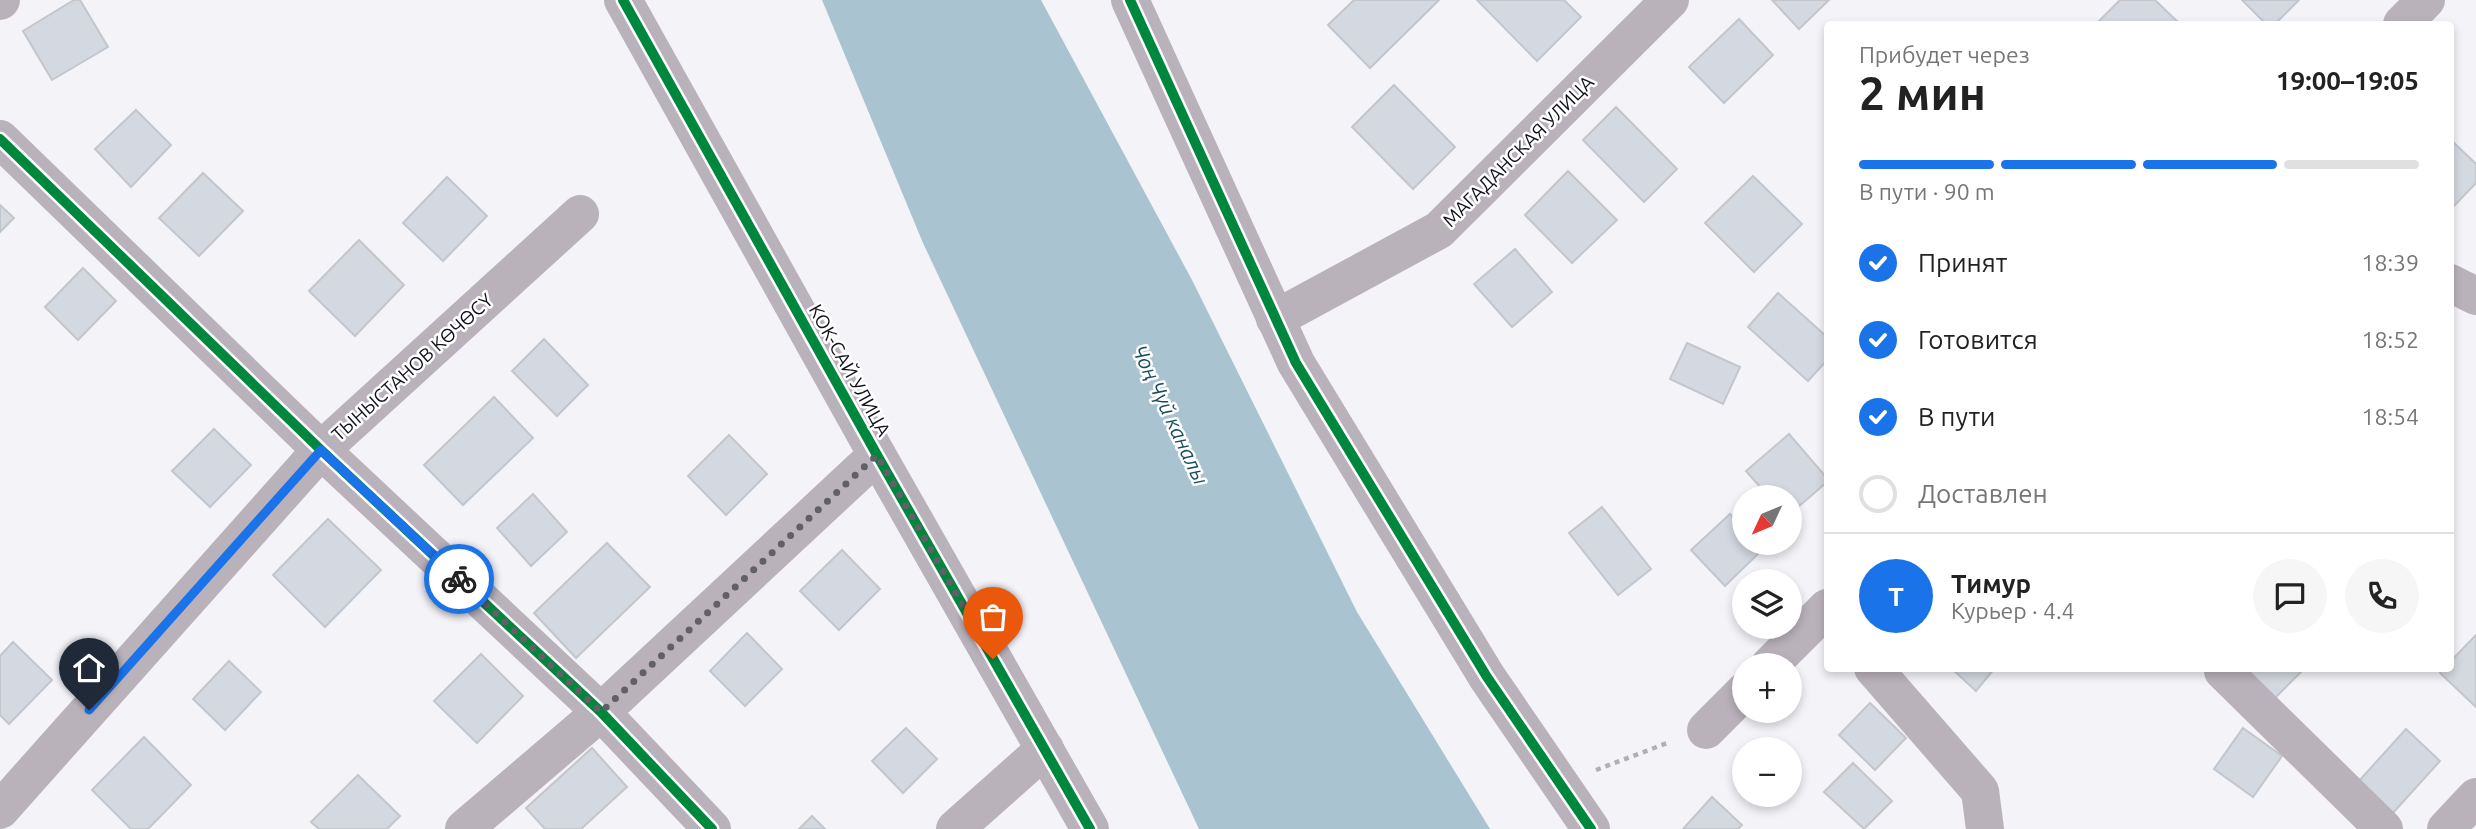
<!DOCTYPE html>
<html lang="ru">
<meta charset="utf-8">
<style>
:root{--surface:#fff;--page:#f6f6f6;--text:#222;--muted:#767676;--line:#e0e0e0;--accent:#1a73e8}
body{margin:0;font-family:Ubuntu,sans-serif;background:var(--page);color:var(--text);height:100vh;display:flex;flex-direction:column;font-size:26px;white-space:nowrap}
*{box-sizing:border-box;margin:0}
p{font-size:23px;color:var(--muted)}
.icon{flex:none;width:38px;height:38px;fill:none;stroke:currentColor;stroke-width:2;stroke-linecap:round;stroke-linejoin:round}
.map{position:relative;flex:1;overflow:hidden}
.panel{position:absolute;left:1824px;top:21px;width:630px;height:651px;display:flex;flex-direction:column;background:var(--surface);border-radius:7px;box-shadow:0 4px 10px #0003}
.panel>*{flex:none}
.needle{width:46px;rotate:226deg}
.fabs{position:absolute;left:1732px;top:485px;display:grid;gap:14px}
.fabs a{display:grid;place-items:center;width:70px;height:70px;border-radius:50%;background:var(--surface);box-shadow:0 4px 10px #0003;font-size:35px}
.pin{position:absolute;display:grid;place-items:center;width:60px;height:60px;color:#fff;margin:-72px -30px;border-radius:50% 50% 50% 0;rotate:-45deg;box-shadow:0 0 7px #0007}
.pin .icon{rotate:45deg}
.courier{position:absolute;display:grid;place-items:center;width:70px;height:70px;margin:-35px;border:5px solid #1a73e8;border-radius:50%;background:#fff;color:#222;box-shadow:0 2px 9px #0007}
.head em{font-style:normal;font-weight:600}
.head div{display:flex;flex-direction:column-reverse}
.head{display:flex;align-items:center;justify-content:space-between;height:119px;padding:0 35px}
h1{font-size:46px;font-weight:600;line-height:52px}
.bar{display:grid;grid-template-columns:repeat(4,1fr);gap:10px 7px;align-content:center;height:84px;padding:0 35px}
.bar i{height:9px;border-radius:5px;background:var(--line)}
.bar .selected{background:var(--accent)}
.bar p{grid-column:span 4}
.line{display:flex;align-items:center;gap:18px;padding:0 35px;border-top:2px solid var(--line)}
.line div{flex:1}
.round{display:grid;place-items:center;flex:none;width:74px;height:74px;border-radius:37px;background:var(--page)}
ol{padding:0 35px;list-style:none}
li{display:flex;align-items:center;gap:21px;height:77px}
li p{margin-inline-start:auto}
li .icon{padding:7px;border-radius:50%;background:var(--accent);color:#fff;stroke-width:4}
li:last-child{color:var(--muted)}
li i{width:38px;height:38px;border:4px solid var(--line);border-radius:50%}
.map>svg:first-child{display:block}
.water{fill:#a9c4d0}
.building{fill:#d4d8e0;stroke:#c3c6cc;stroke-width:2}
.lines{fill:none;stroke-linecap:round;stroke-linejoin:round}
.path{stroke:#b2aeb4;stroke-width:4.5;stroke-dasharray:5 5;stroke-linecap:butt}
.minor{stroke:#bab2bb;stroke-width:38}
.cycleway-casing{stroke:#fff;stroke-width:15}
.cycleway{stroke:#00873e;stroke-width:10}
.done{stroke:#616067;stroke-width:7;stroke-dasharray:0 12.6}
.route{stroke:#1a73e8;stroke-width:9}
.labels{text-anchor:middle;stroke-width:5;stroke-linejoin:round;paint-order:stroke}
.street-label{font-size:19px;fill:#121119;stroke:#fff}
.water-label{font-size:21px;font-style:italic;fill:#174e5e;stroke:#fff}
</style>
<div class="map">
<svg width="2476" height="829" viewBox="0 0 2476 829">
<rect width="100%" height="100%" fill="#f3f3f8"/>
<polygon class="water" points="822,0 1041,0 1192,280 1357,612 1490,829 1199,829 923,243"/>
<g class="building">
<polygon points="74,0 80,0 108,47 52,80 23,31"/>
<polygon points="1354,0 1439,0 1370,68 1328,25"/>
<polygon points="1477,0 1564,0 1581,17 1537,61"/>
<polygon points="1772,0 1829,0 1799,29"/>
<polygon points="2120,0 2155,0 2180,24 2101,24 2098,22"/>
<polygon points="2242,0 2299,0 2275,24 2266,24"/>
<polygon points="1739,19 1773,55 1724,103 1689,67"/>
<polygon points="1394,85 1455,147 1413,189 1352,127"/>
<polygon points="1616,107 1677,169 1644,202 1583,140"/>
<polygon points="136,110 171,145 131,187 95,149"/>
<polygon points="2450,139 2476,164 2476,183 2450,210"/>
<polygon points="1568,171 1617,220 1572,263 1525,215"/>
<polygon points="203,173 243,211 199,256 159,218"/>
<polygon points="1753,176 1802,224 1754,272 1705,223"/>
<polygon points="447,177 487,216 443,261 403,223"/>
<polygon points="0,205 14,218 0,232"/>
<polygon points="359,240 404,285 355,336 309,291"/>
<polygon points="1515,249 1552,292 1512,327 1474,284"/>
<polygon points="83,268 116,301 78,340 45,307"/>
<polygon points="1778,293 1827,337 1827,360 1808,381 1748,327"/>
<polygon points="544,339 588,385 557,416 512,371"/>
<polygon points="1687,343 1740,367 1723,404 1670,379"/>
<polygon points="494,397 533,438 463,505 424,465"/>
<polygon points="214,429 251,465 210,507 172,471"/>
<polygon points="1789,434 1827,478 1827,482 1790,514 1790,497 1769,497 1746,471"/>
<polygon points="729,435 767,474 726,515 688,476"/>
<polygon points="533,494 567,532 531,566 497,528"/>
<polygon points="1602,507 1651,569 1618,595 1569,533"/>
<polygon points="1730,514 1745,530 1745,542 1757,542 1763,549 1725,586 1691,550"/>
<polygon points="328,519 381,570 325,627 273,575"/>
<polygon points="607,543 650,587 576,658 534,613"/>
<polygon points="842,550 880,589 839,630 800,591"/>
<polygon points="747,633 782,669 745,706 710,671"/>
<polygon points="2476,635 2476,707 2440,673 2444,668 2450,668 2450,662"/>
<polygon points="13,642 52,680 9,724 0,715 0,656"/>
<polygon points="481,654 523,696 477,743 434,701"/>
<polygon points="229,661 261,692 225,730 193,699"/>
<polygon points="1951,668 1995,668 1976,691"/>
<polygon points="2245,668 2305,668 2274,699"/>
<polygon points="1870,703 1906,738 1875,770 1839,735"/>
<polygon points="906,728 937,759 903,793 872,761"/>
<polygon points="2243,728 2282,756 2253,797 2214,769"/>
<polygon points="2406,729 2440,761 2392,814 2358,782"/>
<polygon points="144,737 191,785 148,829 131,829 92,790"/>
<polygon points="592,748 627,787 581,829 545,829 526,808"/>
<polygon points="1853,763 1892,801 1864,829 1824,792"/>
<polygon points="358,775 400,816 387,829 319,829 311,822"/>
<polygon points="1712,797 1742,825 1738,829 1683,829"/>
<polygon points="812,816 825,829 799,829"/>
</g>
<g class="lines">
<polyline class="path" points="1596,770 1670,742"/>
<g class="minor">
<polyline points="623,0 877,455 1090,829"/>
<polyline points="1130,0 1296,363 1487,677 1591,829"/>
<polyline points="0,1 1,0"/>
<polyline points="2402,24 2426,0"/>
<polyline points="0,139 321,450 601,712 712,829"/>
<polyline points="2450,283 2476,296"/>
<polyline points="1275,319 1439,230 1670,0"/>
<polyline points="1770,665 1827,608"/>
<polyline points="1873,668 1980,791 1985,829"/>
<polyline points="2223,671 2384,829"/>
<polyline points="1706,730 1745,691"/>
<polyline points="0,810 321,450 580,214"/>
<polyline points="464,829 601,712 877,455"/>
<polyline points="955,829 1045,749"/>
<polyline points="2446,829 2476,797"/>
</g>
<defs>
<g id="cycleway">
<polyline points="623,0 877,455 1090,829"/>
<polyline points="1130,0 1296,363 1487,677 1591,829"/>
<polyline points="0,139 321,450 601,712 712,829"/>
</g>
</defs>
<use href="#cycleway" class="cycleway-casing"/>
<use href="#cycleway" class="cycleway"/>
</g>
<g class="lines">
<polyline class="done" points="459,579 601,712 877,455 993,659"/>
<polyline class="route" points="89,710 321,450 459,579"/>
</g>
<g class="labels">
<g class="street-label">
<text transform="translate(1518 151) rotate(-45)" y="7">МАГАДАНСКАЯ УЛИЦА</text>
<text transform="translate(412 367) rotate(-42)" y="7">ТЫНЫСТАНОВ КӨЧӨСҮ</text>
<text transform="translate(850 370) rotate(61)" y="7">КОК-САЙ УЛИЦА</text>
</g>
<g class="water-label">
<text transform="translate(1170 415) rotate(65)" y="7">Чоң Чүй каналы</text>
</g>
</g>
</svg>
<div class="fabs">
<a><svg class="needle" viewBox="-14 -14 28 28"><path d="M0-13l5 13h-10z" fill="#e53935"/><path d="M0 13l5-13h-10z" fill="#767676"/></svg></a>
<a><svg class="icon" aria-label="layers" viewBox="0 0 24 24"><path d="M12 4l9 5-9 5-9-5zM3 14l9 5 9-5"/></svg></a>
<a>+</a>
<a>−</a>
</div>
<div class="pin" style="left:993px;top:659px;background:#ea580c"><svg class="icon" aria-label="bag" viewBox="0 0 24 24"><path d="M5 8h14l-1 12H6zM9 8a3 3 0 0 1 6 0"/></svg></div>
<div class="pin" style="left:89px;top:710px;background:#1f2937"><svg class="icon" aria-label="home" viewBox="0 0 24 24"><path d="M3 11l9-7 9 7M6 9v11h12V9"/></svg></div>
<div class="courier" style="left:459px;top:579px"><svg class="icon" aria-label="bike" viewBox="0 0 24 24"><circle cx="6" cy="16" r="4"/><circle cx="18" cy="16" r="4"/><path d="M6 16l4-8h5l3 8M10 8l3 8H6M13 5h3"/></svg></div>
<section class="panel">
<div class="head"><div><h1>2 мин</h1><p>Прибудет через</p></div><em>19:00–19:05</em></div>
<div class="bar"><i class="selected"></i><i class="selected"></i><i class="selected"></i><i></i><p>В пути · 90 m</p></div>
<ol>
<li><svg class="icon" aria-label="check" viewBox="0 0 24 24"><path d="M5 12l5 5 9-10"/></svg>Принят<p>18:39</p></li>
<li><svg class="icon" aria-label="check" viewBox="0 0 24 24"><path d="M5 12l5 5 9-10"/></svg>Готовится<p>18:52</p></li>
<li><svg class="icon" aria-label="check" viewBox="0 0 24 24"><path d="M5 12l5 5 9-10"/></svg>В пути<p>18:54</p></li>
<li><i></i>Доставлен</li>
</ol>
<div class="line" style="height:126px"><b class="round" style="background:var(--accent);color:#fff">Т</b><div><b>Тимур</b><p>Курьер · 4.4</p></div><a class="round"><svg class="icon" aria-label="chat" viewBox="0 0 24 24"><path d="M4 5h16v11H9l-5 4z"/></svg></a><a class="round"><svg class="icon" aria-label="phone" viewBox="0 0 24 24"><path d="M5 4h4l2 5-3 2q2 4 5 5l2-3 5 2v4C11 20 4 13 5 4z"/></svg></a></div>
</section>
</div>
